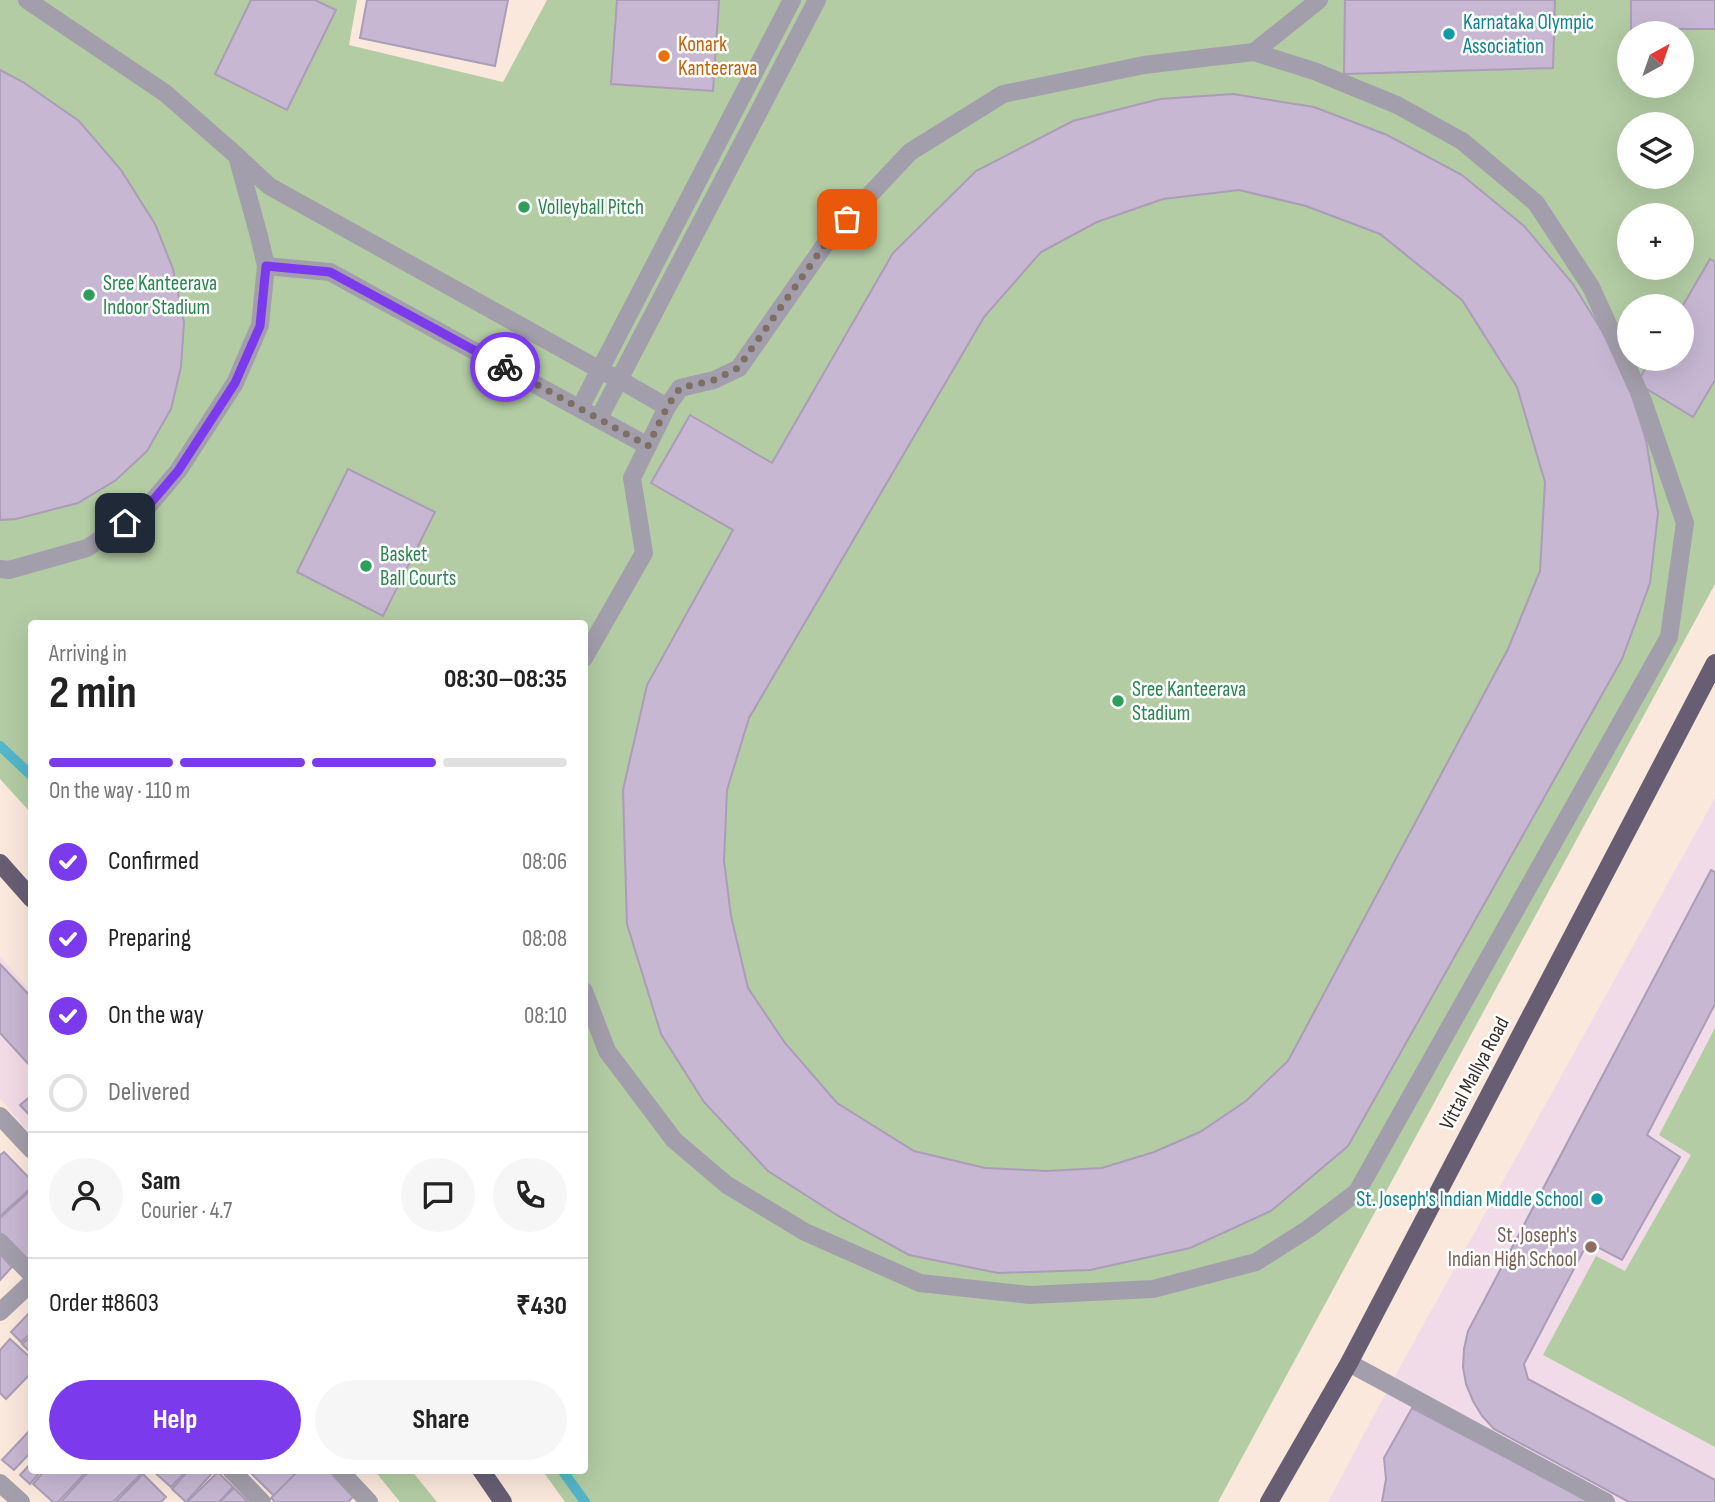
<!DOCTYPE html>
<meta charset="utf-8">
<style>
:root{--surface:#fff;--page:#f6f6f6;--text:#222;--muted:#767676;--line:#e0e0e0;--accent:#7c3aed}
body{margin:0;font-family:"Sofia Sans Condensed",sans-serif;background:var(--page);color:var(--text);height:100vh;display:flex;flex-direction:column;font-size:26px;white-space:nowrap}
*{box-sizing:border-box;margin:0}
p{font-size:23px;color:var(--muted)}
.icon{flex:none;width:38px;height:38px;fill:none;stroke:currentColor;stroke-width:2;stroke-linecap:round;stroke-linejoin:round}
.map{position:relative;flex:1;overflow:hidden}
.sheet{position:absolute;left:28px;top:620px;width:560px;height:854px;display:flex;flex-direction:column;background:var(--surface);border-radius:7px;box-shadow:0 7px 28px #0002}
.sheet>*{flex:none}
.needle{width:46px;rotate:40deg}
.tools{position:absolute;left:1617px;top:21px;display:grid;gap:14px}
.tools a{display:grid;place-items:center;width:77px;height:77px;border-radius:50%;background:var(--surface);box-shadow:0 7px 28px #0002;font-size:35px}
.pin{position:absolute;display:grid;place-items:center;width:60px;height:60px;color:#fff;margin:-30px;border-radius:14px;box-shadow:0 4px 10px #0006}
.courier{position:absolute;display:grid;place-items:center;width:70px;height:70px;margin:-35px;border:5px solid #7c3aed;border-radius:50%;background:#fff;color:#222;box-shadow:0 2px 9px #0007}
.head em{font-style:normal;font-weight:700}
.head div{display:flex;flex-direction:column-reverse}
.head{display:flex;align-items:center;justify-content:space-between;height:119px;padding:0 21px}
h1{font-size:46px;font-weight:700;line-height:52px}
.bar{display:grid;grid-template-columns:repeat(4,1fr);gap:10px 7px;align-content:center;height:84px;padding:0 21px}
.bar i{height:9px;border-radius:5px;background:var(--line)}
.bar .active{background:var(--accent)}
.bar p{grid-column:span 4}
.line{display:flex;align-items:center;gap:18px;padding:0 21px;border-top:2px solid var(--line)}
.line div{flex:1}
.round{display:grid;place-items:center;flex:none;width:74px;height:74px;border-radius:37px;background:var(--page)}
ol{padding:0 21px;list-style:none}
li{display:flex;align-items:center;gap:21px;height:77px}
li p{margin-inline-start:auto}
li .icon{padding:7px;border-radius:50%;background:var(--accent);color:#fff;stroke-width:4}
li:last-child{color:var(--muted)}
li i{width:38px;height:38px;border:4px solid var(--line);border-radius:50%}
.cta{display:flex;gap:14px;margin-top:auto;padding:14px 21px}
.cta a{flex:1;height:80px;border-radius:42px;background:var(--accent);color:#fff;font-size:28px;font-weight:700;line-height:80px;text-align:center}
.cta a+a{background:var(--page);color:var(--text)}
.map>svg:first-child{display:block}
.commercial{fill:#f3dbe5}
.education{fill:#f1dbe9}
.green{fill:#b3cca4;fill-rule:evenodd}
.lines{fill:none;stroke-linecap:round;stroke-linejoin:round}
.stream{stroke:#54b6ca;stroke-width:10}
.building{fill:#c7b7d3;stroke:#ab9cb7;stroke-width:2;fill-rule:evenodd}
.minor{stroke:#a39eab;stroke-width:18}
.major{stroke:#675e74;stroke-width:18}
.done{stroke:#7d6e66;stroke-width:7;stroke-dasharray:0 12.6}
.route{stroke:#7c3aed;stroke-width:9}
.culture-dot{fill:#0f9aa8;stroke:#fff;stroke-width:2.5}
.food-dot{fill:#e8710a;stroke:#fff;stroke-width:2.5}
.leisure-dot{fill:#2e9e5b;stroke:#fff;stroke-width:2.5}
.education-dot{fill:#8d6e63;stroke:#fff;stroke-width:2.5}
.labels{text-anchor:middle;stroke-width:5;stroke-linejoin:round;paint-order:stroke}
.culture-label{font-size:21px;fill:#0d838f;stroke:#fff;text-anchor:start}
.food-label{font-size:21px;fill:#c56008;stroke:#fff;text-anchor:start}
.leisure-label{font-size:21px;fill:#27864d;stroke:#fff;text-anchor:start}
.street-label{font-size:21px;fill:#392d26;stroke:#fff}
.education-label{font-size:21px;fill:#785e54;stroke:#fff;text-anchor:end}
</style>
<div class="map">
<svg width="1715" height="1502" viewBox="0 0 1715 1502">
<rect width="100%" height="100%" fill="#fbe8dd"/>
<polygon class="commercial" points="0,956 31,992 31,1134 0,1099"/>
<polygon class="education" points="1715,798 1715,1502 1328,1502 1390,1385"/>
<g class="green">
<path d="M0 0H357L349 45 503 82 547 0H1715V584L1218 1502H565L542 1470H584V623H32L31 813 0 779ZM1629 33H1682V86H1629ZM1629 124H1682V177H1629ZM1629 215H1682V268H1629ZM1629 306H1682V359H1629Z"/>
<polygon points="1715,1028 1715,1447 1543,1355 1596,1256 1625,1271 1691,1155 1659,1135"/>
<polygon points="374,1470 411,1470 437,1502 400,1502"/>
</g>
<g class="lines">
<g class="stream">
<polyline points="0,746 32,776"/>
<polyline points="562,1470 585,1502"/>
</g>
</g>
<g class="building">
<polygon points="251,0 315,0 336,10 287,110 215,74"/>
<polygon points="367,0 508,0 495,66 360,38"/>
<polygon points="617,0 719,0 713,91 611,84"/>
<polygon points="1345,0 1555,0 1553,68 1344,74"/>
<rect x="1631" y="0" width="84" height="29"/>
<polygon points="0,70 23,82 79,121 121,170 155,224 173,269 184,322 181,367 171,409 147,451 116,480 78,503 16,519 0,520"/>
<path d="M1233 94 1314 107 1387 135 1462 175 1524 226 1573 284 1621 362 1646 440 1658 513 1650 583 1622 659 1348 1146 1271 1211 1190 1248 1090 1270 998 1273 909 1255 840 1217 768 1171 704 1102 661 1034 627 924 623 790 647 685 733 530 651 483 690 415 772 463 893 253 976 171 1073 121 1160 99ZM1239 190 1306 206 1380 234 1462 300 1517 387 1545 482 1540 571 1508 649 1288 1061 1246 1101 1200 1132 1154 1152 1102 1168 1046 1171 985 1168 914 1151 837 1103 785 1043 748 988 731 916 724 861 727 790 749 718 984 317 1041 252 1097 222 1163 199Z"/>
<polygon points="1710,259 1715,262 1715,380 1693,417 1637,383 1651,359 1682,359 1682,307"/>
<polygon points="348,469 435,512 383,616 297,572"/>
<polygon points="1711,870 1715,872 1715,1004 1647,1135 1680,1157 1622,1260 1588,1242 1524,1364 1528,1379 1715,1480 1715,1502 1629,1502 1494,1429 1482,1416 1473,1401 1466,1384 1463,1367 1464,1349 1468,1331"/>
<polygon points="0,964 32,998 32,1068 0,1033"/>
<polygon points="32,1095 32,1118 20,1105"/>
<polygon points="4,1152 32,1181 32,1187 0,1216 0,1155"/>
<polygon points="32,1189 32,1255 25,1260 0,1233 0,1218"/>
<polygon points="0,1254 12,1267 0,1280"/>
<polygon points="32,1310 32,1332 21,1342 11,1332"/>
<polygon points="32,1335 32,1354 22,1344"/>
<polygon points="10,1339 32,1359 32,1372 6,1399 0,1393 0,1350"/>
<polygon points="1412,1408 1591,1502 1382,1502 1386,1479 1384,1458"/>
<polygon points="32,1428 32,1451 14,1470 2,1460"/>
<polygon points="32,1462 32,1470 42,1470 30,1484 20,1475"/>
<polygon points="45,1470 88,1470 58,1502 53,1502 33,1484"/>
<polygon points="90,1470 143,1470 144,1471 113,1502 61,1502"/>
<polygon points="154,1470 187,1470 171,1487 153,1471"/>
<polygon points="189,1470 215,1470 186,1502 172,1489"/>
<polygon points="248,1470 299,1470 274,1496"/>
<polygon points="299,1470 332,1470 356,1494 348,1502 275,1502 271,1498"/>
<polygon points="218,1472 233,1487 219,1502 187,1502"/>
<polygon points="143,1474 166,1497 161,1502 116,1502"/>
<polygon points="234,1488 248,1502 220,1502"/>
</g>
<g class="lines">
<g class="minor">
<polyline points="1254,52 1319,0"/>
<polyline points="239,158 269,186 600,370 620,380 667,407"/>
<polyline points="266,266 330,272 648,446"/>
<polyline points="580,408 792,0"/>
<polyline points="599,418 817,0"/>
<polyline points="0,569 9,570 87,548 144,511 178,471 235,383 260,325 266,266 259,236 237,156 165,93 27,0"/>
<polyline points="584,658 644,553 632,478 667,407 680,388 714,380 739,368 831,236 910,152 1003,94 1144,65 1254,52 1314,71 1397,105 1462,141 1536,203 1591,287 1643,401 1685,523 1669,637 1357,1192 1308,1229 1256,1262 1153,1289 1030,1295 920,1283 805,1232 727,1185 674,1140 607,1051 584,991"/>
<polyline points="0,1116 32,1150"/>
<polyline points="0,1242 32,1275"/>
<polyline points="0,1312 32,1282"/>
<polyline points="1349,1363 1606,1502"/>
<polyline points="231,1470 262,1502"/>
<polyline points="339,1470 369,1502"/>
<polyline points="0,1483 21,1502"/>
</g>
<g class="major">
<polyline points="0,863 32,899"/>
<polyline points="481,1470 503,1502"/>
<polyline points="1269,1502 1349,1363 1715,663"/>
</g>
</g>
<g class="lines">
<polyline class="done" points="505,367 648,446 667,407 680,388 714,380 738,368 831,236 847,219"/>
<polyline class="route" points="125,523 144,511 178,471 235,383 260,326 266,266 330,272 505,367"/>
</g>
<g class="culture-dot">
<circle cx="1449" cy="34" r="7"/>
<circle cx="1597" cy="1199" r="7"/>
</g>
<circle class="food-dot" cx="664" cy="56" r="7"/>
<g class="leisure-dot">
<circle cx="524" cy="207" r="7"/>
<circle cx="89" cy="295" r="7"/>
<circle cx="366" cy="566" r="7"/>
<circle cx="1118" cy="701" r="7"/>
</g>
<circle class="education-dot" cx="1591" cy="1247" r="7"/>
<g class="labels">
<g class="culture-label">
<text x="1463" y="29">Karnataka Olympic<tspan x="1463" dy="24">Association</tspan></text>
<text x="1583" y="1206" text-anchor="end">St. Joseph's Indian Middle School</text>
</g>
<g class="food-label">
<text x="678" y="51">Konark<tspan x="678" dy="24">Kanteerava</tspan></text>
</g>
<g class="leisure-label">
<text x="538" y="214">Volleyball Pitch</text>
<text x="103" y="290">Sree Kanteerava<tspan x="103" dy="24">Indoor Stadium</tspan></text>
<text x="380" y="561">Basket<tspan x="380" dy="24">Ball Courts</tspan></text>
<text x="1132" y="696">Sree Kanteerava<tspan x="1132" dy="24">Stadium</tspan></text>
</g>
<g class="street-label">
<text transform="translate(1474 1073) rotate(-62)" y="7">Vittal Mallya Road</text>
</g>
<g class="education-label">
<text x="1577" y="1242">St. Joseph's<tspan x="1577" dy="24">Indian High School</tspan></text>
</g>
</g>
</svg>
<div class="tools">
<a><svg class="needle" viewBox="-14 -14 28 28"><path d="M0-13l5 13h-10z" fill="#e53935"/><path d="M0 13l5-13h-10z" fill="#767676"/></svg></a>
<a><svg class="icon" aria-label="layers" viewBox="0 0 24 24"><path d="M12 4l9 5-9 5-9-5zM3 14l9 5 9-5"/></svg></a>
<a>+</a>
<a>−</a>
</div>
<div class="pin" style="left:847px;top:219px;background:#ea580c"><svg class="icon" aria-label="bag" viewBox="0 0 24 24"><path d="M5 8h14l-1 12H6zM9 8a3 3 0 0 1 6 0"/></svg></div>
<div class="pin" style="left:125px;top:523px;background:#1f2937"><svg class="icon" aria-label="home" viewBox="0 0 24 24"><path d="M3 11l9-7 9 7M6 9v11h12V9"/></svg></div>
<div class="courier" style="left:505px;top:367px"><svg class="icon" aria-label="bike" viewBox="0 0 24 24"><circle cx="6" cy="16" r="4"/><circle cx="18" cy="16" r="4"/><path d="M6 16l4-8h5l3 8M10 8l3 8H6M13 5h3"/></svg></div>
<section class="sheet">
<div class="head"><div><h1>2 min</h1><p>Arriving in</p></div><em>08:30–08:35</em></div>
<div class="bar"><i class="active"></i><i class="active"></i><i class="active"></i><i></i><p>On the way · 110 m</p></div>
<ol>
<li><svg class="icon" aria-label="check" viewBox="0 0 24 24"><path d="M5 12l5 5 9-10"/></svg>Confirmed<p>08:06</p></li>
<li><svg class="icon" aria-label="check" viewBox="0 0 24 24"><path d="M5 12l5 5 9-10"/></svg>Preparing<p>08:08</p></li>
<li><svg class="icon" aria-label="check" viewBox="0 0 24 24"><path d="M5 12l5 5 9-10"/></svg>On the way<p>08:10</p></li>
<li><i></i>Delivered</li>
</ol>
<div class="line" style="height:126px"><a class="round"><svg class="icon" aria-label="person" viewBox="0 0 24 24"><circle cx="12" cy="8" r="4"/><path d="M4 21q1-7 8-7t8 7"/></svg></a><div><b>Sam</b><p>Courier · 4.7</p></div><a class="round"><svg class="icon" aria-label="chat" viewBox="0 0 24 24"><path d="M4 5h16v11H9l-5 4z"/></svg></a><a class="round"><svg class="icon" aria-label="phone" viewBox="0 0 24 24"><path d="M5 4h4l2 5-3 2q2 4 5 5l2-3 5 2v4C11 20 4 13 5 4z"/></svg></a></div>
<div class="line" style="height:91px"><div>Order #8603</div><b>₹430</b></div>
<div class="cta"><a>Help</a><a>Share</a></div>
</section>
</div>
